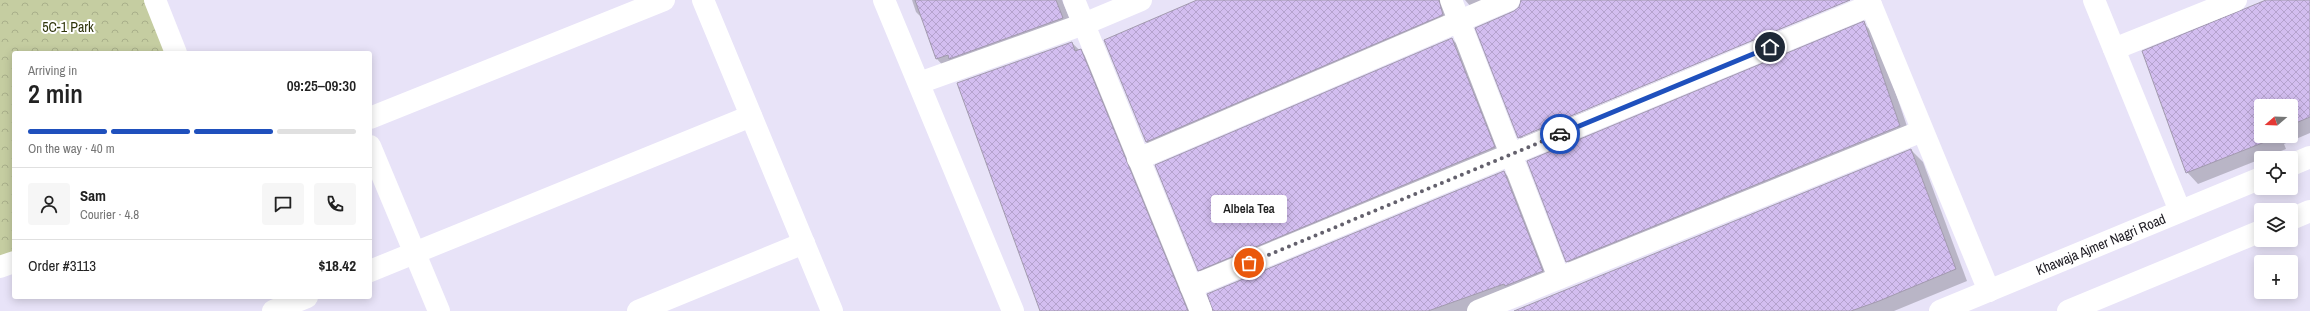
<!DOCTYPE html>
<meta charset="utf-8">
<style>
:root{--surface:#fff;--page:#f6f6f6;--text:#222;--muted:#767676;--line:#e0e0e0;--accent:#1f50bd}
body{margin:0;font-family:"Archivo Narrow",sans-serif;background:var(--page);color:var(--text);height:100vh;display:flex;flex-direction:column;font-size:15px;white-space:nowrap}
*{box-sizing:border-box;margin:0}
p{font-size:13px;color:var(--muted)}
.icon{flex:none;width:22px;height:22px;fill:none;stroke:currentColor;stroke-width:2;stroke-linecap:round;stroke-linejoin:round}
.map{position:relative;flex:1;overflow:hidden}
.sheet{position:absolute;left:12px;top:51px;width:360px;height:248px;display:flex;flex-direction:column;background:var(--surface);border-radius:4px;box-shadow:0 2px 10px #0003}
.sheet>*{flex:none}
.needle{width:26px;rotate:251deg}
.buttons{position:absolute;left:2254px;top:99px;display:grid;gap:8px}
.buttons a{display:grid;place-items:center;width:44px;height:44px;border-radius:4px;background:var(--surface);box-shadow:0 2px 10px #0003;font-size:20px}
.pin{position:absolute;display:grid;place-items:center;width:34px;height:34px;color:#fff;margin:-17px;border:2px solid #fff;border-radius:50%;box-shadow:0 1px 4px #0007}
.courier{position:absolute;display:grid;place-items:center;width:40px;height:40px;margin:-20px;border:3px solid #1f50bd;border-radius:50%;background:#fff;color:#222;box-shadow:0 1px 5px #0007}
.bubble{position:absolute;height:28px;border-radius:4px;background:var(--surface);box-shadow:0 2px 10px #0003;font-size:13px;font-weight:600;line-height:28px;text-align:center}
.headline em{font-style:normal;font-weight:600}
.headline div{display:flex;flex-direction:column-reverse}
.headline{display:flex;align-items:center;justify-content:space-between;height:68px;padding:0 16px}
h1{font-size:26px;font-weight:600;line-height:30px}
.bar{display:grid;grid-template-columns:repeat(4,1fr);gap:6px 4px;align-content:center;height:48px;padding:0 16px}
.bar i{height:5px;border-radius:3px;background:var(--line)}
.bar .on{background:var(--accent)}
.bar p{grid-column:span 4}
.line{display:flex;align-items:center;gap:10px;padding:0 16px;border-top:1px solid var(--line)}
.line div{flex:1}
.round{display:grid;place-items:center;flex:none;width:42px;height:42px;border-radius:4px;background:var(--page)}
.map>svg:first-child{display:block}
.park{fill:url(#park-crowns)}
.shadow{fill:#0003;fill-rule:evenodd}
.building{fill:url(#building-cross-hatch);stroke:#a29aae}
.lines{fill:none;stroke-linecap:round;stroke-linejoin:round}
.minor{stroke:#fff;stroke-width:22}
.done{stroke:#64616d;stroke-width:4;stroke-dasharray:0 7.2}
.route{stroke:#1f50bd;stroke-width:5}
.labels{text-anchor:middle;stroke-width:4;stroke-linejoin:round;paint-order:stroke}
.park-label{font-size:14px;fill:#2e340a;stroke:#fff}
.street-label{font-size:14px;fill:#1d1b22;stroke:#fff}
</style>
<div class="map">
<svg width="2310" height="311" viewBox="0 0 2310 311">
<defs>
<pattern id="park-crowns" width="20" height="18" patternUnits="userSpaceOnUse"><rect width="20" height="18" fill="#c5cda1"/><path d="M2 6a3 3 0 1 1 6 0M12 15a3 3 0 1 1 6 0" fill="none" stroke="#a9af8a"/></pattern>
<pattern id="building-cross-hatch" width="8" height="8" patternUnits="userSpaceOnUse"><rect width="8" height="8" fill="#d3bef0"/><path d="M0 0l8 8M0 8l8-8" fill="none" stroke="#b5a3ce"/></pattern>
</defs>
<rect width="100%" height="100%" fill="#e8e3f8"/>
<polygon class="park" points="0,0 155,0 176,53 14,53 14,262 0,267"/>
<g class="shadow">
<polygon points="912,0 1062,0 1074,30 948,71 937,59 923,19 916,12"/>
<polygon points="1201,0 1458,0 1454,26 1158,153 1146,142"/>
<polygon points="1465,0 1515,0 1479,16"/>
<polygon points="1522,0 1848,0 1523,135 1523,137 1856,0 1530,149 1519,137 1520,9"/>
<path d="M2270 0H2310V133L2284 144 2286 149 2198 184 2187 172ZM2261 106H2291V136H2261Z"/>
<polygon points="1864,24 1876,35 1911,138 1579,273 1567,261"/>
<polygon points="1452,39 1464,51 1506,159 1210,282 1199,270"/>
<polygon points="1072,43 1092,62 1194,311 1042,311"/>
<polygon points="1911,150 1923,162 1967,281 1894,311 1515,311"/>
<polygon points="1504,172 1515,184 1554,283 1472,311 1214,311"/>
</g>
<g class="building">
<polygon points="915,0 1056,0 1063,18 949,59 948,55 936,59"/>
<polygon points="1197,0 1439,0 1443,15 1146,142 1104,40"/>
<polygon points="1521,0 1850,0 1518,138 1475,28 1514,11 1519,7"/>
<polygon points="2266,0 2310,0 2310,117 2291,125 2291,106 2261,106 2261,136 2275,138 2186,173 2142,51"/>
<polygon points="1864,21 1900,126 1566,262 1527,161"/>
<polygon points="1452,38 1495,147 1198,271 1155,165"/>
<polygon points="1072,42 1075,51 1081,49 1188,311 1040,311 957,83"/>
<polygon points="1911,149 1956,269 1879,301 1851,311 1514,311"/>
<polygon points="1504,171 1543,271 1505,286 1504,284 1428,311 1213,311 1207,294"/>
</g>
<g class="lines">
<g class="minor">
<polyline points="155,0 176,53"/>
<polyline points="703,0 832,311"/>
<polyline points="884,0 1013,311"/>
<polyline points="1074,0 1201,311"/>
<polyline points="1451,0 1559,278"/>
<polyline points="1869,0 1989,291"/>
<polyline points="2094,0 2180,211"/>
<polyline points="2114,49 2236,0"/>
<polyline points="919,83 1084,24 1141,0"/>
<polyline points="370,118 664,0"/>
<polyline points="370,146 439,311"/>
<polyline points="1138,159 1509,0"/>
<polyline points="2291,165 2310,157"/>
<polyline points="2291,219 2310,211"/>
<polyline points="0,267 14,262"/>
<polyline points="370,271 751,116"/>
<polyline points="1191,287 1871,5"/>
<polyline points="273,311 307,297"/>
<polyline points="638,311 804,243"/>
<polyline points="1478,311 1922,131"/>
<path id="s1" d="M1940 311 2261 178"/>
<polyline points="2068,311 2261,231"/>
</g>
</g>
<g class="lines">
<polyline class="done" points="1249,263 1560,134"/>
<polyline class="route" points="1560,134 1770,47"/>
</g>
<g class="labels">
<g class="park-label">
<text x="68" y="32">5C-1 Park</text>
</g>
<g class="street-label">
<text dy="5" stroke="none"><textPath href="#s1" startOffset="174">Khawaja Ajmer Nagri Road</textPath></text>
</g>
</g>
</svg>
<div class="buttons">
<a><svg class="needle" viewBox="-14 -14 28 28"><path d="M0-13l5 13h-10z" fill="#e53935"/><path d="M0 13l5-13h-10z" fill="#767676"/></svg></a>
<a><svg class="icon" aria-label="locate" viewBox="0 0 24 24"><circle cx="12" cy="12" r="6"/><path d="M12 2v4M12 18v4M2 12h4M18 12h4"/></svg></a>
<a><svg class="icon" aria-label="layers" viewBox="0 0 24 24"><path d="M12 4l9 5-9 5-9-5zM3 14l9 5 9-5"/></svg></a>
<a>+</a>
</div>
<div class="pin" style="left:1249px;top:263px;background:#ea580c"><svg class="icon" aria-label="bag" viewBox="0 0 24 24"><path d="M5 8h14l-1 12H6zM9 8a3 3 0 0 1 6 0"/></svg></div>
<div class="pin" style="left:1770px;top:47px;background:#1f2937"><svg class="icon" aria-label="home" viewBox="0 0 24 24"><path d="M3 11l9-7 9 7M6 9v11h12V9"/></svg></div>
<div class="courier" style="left:1560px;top:134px"><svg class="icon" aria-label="car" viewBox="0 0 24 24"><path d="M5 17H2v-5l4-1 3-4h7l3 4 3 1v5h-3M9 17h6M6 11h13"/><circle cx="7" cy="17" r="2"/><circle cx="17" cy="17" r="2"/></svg></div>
<div class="bubble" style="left:1211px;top:195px;width:76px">Albela Tea</div>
<section class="sheet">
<div class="headline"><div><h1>2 min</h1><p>Arriving in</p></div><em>09:25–09:30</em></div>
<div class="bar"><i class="on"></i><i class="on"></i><i class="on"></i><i></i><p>On the way · 40 m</p></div>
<div class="line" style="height:72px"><a class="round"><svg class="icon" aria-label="person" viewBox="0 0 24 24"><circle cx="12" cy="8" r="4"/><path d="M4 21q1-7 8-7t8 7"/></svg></a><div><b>Sam</b><p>Courier · 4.8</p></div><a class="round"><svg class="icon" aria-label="chat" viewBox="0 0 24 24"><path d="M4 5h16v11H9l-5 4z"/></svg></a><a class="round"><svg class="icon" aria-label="phone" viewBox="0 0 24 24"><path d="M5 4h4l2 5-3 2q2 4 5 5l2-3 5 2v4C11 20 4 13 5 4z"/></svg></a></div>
<div class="line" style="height:52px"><div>Order #3113</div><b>$18.42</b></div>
</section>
</div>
